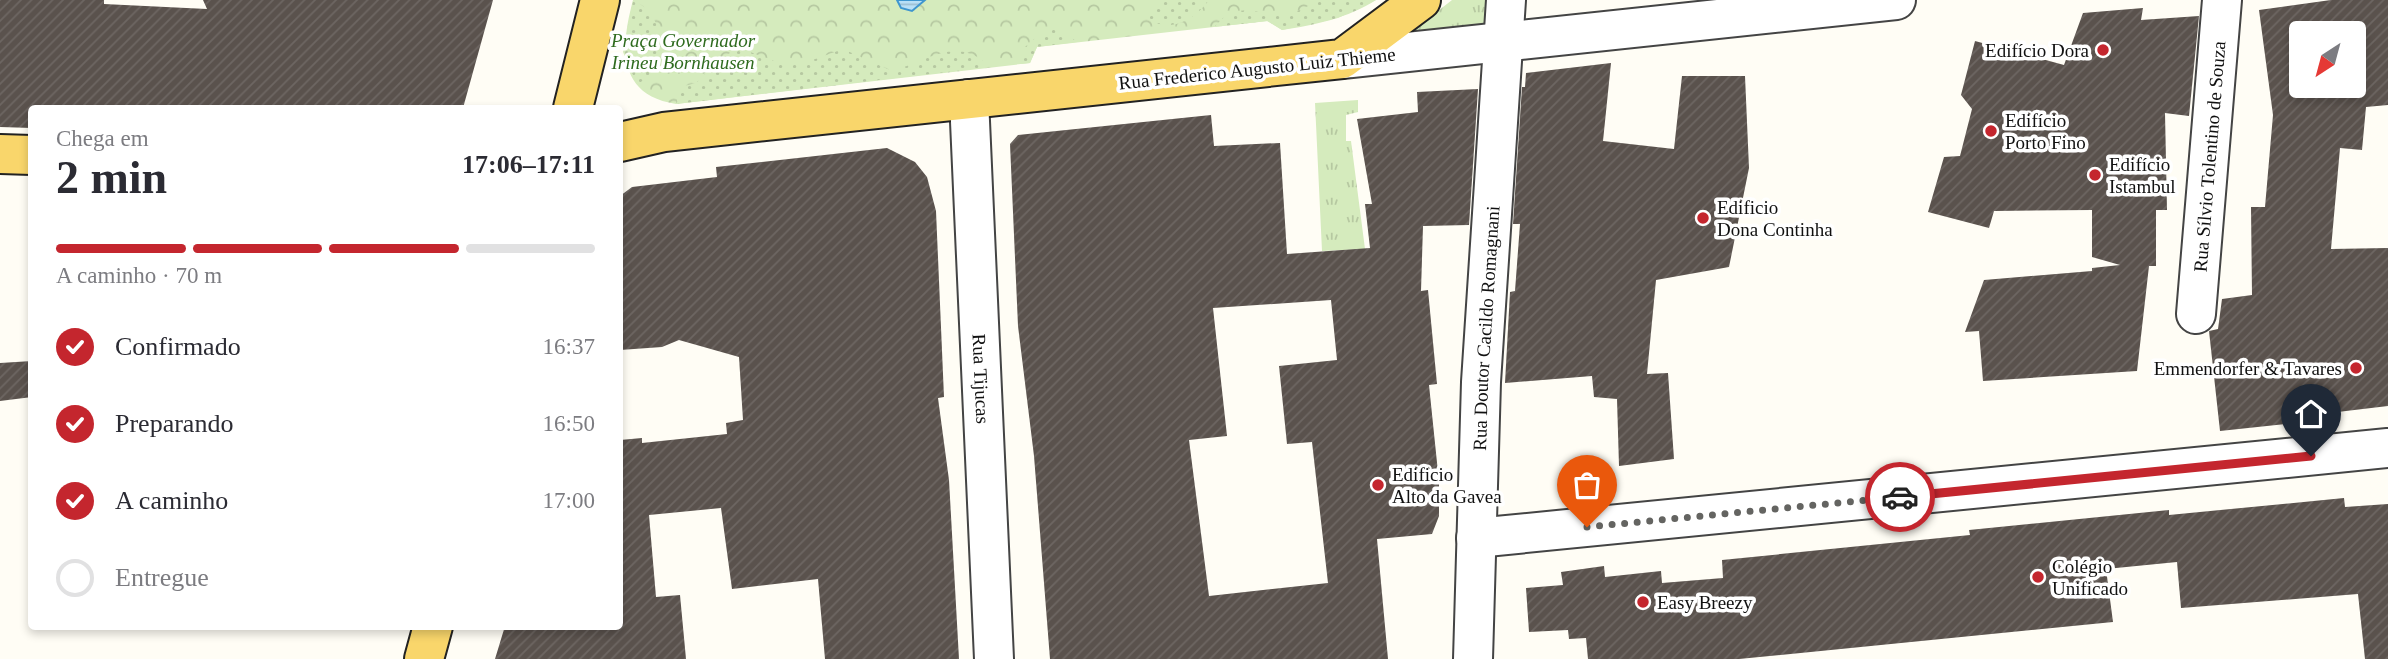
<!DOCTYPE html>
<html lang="pt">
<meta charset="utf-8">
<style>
:root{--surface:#fff;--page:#f2f2f3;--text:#2b2b33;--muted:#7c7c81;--line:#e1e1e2;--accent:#c4262e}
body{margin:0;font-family:"Times New Roman",serif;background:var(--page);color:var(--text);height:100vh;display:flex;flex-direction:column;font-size:26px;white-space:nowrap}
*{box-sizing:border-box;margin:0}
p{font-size:23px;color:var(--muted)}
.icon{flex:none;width:38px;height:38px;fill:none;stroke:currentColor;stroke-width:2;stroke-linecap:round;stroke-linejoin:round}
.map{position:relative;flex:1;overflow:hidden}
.details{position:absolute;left:28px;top:105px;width:595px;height:525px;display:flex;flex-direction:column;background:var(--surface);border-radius:7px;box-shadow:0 4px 10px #0003}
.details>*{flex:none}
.needle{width:46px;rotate:216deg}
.buttons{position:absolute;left:2289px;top:21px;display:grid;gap:14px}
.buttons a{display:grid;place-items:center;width:77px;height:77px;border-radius:7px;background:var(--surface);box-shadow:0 4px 10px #0003;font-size:35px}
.pin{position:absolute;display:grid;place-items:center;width:60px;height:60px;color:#fff;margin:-72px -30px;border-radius:50% 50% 50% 0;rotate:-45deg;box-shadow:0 0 7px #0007}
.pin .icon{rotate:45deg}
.courier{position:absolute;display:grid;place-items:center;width:70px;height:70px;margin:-35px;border:5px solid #c4262e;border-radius:50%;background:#fff;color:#222;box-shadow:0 2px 9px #0007}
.overview em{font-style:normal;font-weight:700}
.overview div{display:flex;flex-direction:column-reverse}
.overview{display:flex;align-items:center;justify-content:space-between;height:119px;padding:0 28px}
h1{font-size:46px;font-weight:700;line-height:52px}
.bar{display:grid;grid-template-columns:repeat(4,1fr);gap:10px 7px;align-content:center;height:84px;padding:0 28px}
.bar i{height:9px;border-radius:5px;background:var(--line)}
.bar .selected{background:var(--accent)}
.bar p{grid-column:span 4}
ol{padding:0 28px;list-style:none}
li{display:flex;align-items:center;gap:21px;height:77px}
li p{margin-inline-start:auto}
li .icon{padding:7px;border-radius:50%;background:var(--accent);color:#fff;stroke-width:4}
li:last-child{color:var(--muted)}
li i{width:38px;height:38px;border:4px solid var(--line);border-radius:50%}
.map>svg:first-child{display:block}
.grass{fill:url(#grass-tufts)}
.park{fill:url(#park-crowns)}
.garden{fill:url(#garden-dots)}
.water{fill:url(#water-rules);stroke:#3f96cf;stroke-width:2}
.building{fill:url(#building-hatch);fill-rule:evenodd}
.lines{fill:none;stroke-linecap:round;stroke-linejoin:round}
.minor-casing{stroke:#444;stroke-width:42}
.major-casing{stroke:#222;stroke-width:42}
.minor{stroke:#fff;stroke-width:38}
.major{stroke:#f9d66b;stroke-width:38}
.done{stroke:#646461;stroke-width:7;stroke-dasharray:0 12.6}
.route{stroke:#c4262e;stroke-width:9}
.poi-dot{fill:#c4262e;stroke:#fff;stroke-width:2.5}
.labels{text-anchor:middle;stroke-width:7;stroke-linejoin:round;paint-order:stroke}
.park-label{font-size:19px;font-style:italic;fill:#2f6b1f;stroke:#fff}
.poi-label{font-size:19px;fill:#111;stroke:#fff;text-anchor:start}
.street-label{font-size:19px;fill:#111;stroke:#fff}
</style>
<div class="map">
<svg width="2388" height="659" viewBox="0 0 2388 659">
<defs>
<pattern id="grass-tufts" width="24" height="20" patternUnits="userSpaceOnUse" patternTransform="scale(1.75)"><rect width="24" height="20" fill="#d5ebbd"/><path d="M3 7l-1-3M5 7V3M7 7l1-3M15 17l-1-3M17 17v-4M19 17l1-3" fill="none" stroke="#b6c8a1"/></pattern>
<pattern id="park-crowns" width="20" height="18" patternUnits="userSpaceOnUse" patternTransform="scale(1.75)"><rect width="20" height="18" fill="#d5ebbd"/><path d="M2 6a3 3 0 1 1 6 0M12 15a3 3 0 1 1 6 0" fill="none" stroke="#b6c8a1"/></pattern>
<pattern id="garden-dots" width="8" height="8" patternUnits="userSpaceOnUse" patternTransform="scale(1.75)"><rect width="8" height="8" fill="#d5ebbd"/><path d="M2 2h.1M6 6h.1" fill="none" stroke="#b6c8a1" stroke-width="1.8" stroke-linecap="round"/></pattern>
<pattern id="water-rules" width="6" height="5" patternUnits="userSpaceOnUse" patternTransform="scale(1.75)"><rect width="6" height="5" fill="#b9e0f7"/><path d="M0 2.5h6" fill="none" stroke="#9ebfd3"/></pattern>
<pattern id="building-hatch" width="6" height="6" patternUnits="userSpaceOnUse" patternTransform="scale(1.75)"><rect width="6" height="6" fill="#5a524d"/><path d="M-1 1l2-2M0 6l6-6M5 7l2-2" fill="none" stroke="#6d6662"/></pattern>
</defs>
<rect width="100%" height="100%" fill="#fffdf5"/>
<g class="grass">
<polygon points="1452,0 1487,0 1484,26 1411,35 1415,29"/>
<polygon points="1358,100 1358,112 1346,115 1346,141 1351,141 1365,249 1322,251 1315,103"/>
</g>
<path class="park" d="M633 0H1376L1338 18 1282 30 1267 21 1037 47 1030 63 676 104C616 95 621 45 633 0Z"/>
<g class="garden">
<path d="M1162 0H1209C1195 19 1172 33 1149 20L1148 16Z"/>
<path d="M1376 0C1348 18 1315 25 1282 30L1268 21 1214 27 1229 12 1248 10 1286 17 1316 2Z"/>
<path d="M633 1C658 8 670 51 655 72 651 78 644 80 637 84L623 52Z"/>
<polygon points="1047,28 1063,31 1077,42 1037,47 1030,63 1021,64 1025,47"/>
<path d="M843 49 892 71C925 62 959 34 989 67L676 104 680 87 696 83 724 56 732 52 745 50 774 61 807 62Z"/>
</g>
<polygon class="water" points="897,0 925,0 912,11 901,8"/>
<g class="building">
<polygon points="0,0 104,0 104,4 207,9 203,0 493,0 463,108 154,108 98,106 97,108 32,108 32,128 0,127"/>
<path d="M2331 0H2388V105L2366 107 2362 150 2340 148 2331 249 2388 248V406L2304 416 2305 422 2220 431 2209 331 2218 329 2222 299 2252 295 2251 207H2265L2273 115 2259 10ZM2301 33H2354V86H2301Z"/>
<polygon points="2143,8 2141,20 2199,16 2189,116 2165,113 2167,210 2156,210 2156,266 2149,266 2137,371 1983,381 1979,331 1965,332 1984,280 2092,271 2092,268 2120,265 2092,257 2092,210 1994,211 1989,228 1928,212 1944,157 1960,156 1972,109 1961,95 1975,41 2064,65 2083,13"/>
<polygon points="1611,63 1603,141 1674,149 1682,76 1745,76 1749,168 1729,267 1656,280 1647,374 1668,373 1674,459 1619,466 1617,399 1594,397 1592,376 1505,383 1510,292 1515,291 1520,224 1513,224 1522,87 1525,87 1526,73"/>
<path d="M1478 89 1469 225 1423 226 1421 291 1428 290 1437 384 1429 385 1439 482V516L1432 534 1377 539 1388 659H1050L1034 456 1018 326 1010 144 1018 135 1211 115 1214 146 1280 143 1287 254 1370 248 1365 204H1372L1357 119 1418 112 1417 92ZM1331 300 1337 360 1279 366 1287 444 1312 442 1328 583 1209 596 1189 440 1227 436 1213 308Z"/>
<polygon points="887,148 915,162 927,177 936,211 944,397 938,398 949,480 959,659 825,659 818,579 732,589 721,508 649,515 656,597 680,595 686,659 495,659 505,626 620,626 620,440 642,438 642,443 727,434 726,423 743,420 739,357 679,340 662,347 620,350 620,196 632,187 717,177 716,167"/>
<polygon points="32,361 32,397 0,401 0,363"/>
<polygon points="2344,498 2345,507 2388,504 2388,659 2365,659 2358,594 2181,608 2177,562 2106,569 2113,622 1739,659 1588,659 1586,638 1569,639 1568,630 1529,632 1526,588 1563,585 1561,572 1604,566 1605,577 1661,571 1662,583 1723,578 1722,560 1970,535 1969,530 2169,510 2169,515"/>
</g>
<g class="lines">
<defs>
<g id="minor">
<polyline points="1342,59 1896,0"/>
<path id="s1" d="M969 99 994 659"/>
<path id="s2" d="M2196 314 2222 0"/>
<polyline points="1476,538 2388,448"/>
<path id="s3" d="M1473 659 1481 382 1506 0"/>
</g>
<g id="major">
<polyline points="573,108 600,0"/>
<polyline points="620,142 664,132 1342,59 1421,0"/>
<polyline points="0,154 32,155"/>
<polyline points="424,659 433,626"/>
</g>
</defs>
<use href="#minor" class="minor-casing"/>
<use href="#major" class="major-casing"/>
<use href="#minor" class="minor"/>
<use href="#major" class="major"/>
</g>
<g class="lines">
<polyline class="done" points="1587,527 1900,497"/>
<polyline class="route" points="1900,497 2311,456"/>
</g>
<g class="poi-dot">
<circle cx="2103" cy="50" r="7"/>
<circle cx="1991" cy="131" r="7"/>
<circle cx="2095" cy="175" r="7"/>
<circle cx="1703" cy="218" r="7"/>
<circle cx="2356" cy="368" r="7"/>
<circle cx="1378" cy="485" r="7"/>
<circle cx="2038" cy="577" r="7"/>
<circle cx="1643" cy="602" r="7"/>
</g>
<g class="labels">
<g class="park-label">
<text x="683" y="47">Praça Governador<tspan x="683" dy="22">Irineu Bornhausen</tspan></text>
</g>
<g class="poi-label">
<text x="2089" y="57" text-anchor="end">Edifício Dora</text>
<text x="2005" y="127">Edifício<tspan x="2005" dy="22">Porto Fino</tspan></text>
<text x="2109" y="171">Edifício<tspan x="2109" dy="22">Istambul</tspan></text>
<text x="1717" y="214">Edificio<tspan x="1717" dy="22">Dona Continha</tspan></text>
<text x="2342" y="375" text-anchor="end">Emmendorfer &amp; Tavares</text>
<text x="1392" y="481">Edificio<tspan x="1392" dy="22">Alto da Gavea</tspan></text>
<text x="2052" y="573">Colégio<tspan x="2052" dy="22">Unificado</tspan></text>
<text x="1657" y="609">Easy Breezy</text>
</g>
<g class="street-label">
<text transform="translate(1257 68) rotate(-6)" y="7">Rua Frederico Augusto Luiz Thieme</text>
<text dy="7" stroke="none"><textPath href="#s2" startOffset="158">Rua Sílvio Tolentino de Souza</textPath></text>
<text dy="7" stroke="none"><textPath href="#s3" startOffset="331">Rua Doutor Cacildo Romagnani</textPath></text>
<text dy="7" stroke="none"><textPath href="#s1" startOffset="280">Rua Tijucas</textPath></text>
</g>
</g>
</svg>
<div class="buttons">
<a><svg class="needle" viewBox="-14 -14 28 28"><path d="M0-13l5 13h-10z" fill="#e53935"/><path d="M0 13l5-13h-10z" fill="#7c7c81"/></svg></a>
</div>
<div class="pin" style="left:1587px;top:527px;background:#ea580c"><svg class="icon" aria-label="bag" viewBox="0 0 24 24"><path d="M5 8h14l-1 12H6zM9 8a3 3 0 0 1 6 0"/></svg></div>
<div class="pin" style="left:2311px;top:456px;background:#1f2937"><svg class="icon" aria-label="home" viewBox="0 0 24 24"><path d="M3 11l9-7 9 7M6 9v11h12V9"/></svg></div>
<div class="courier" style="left:1900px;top:497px"><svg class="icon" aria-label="car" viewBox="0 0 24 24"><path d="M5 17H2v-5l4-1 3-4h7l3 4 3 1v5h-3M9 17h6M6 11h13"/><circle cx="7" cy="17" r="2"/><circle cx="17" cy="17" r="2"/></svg></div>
<section class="details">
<div class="overview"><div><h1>2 min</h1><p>Chega em</p></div><em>17:06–17:11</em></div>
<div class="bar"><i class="selected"></i><i class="selected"></i><i class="selected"></i><i></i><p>A caminho · 70 m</p></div>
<ol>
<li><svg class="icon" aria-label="check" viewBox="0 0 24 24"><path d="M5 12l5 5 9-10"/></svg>Confirmado<p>16:37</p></li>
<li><svg class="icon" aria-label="check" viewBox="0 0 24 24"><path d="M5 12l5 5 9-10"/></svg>Preparando<p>16:50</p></li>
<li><svg class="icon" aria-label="check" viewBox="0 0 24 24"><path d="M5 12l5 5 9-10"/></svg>A caminho<p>17:00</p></li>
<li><i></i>Entregue</li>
</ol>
</section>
</div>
